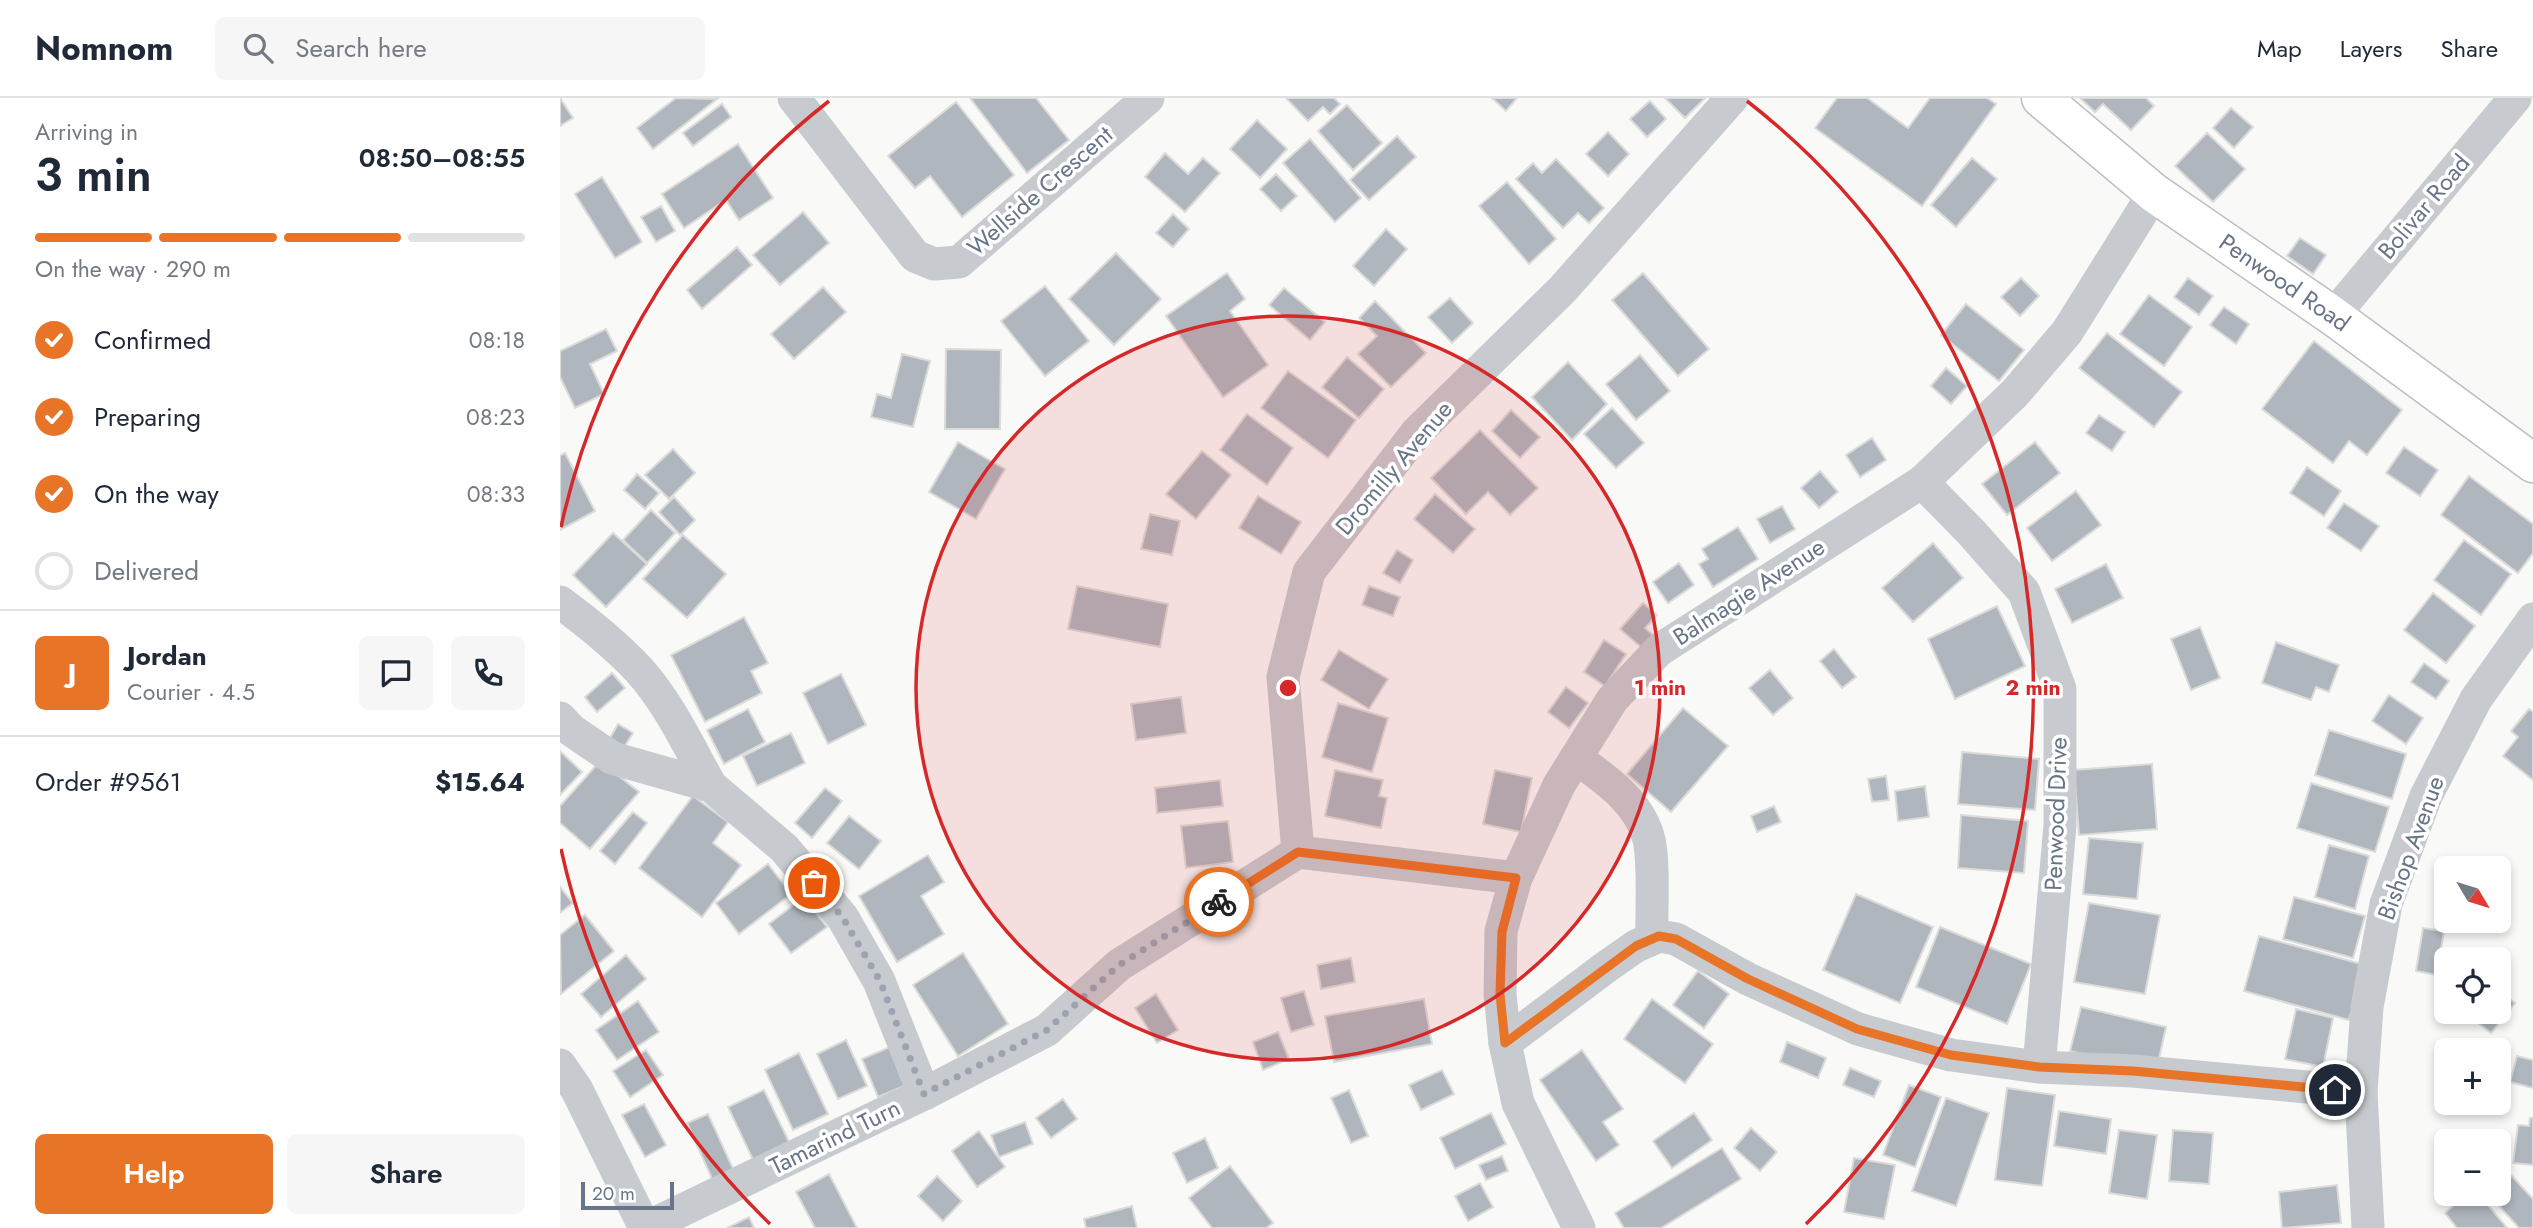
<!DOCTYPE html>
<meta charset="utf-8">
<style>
:root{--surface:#fff;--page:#f6f6f7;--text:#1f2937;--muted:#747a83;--line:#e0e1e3;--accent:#e87428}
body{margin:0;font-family:Jost,sans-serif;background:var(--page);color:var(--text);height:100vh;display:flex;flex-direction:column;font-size:26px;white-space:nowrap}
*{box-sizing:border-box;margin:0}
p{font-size:23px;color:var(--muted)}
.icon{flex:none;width:38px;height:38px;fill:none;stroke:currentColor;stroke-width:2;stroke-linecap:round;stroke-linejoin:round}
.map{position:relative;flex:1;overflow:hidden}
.drawer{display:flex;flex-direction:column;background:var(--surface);width:560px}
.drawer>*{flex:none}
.needle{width:46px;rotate:128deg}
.fabs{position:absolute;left:1874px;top:758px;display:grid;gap:14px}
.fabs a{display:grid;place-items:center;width:77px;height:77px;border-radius:10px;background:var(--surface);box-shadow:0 4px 10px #0003;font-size:35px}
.scale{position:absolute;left:21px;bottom:18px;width:93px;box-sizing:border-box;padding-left:7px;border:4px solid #687589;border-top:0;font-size:19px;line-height:24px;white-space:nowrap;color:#687589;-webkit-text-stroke:5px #fff;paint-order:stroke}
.pin{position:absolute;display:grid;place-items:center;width:60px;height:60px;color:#fff;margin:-30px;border:4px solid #fff;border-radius:50%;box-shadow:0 2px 7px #0007}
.courier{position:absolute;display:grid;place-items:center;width:70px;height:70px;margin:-35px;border:5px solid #e87428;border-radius:50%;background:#fff;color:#222;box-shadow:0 2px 9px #0007}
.summary em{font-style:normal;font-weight:600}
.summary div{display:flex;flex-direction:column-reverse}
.summary{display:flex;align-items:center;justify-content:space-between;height:119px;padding:0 35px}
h1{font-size:46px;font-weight:600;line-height:52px}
.bar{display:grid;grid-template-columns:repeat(4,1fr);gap:10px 7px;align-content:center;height:84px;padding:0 35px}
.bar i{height:9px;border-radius:5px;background:var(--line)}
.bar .active{background:var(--accent)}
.bar p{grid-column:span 4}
.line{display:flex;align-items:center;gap:18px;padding:0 35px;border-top:2px solid var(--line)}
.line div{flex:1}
.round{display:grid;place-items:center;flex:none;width:74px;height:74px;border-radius:10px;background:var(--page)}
ol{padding:0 35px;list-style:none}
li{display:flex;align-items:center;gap:21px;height:77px}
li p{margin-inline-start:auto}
li .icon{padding:7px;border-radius:50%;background:var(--accent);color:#fff;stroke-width:4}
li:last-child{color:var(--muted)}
li i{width:38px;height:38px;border:4px solid var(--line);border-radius:50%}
.cta{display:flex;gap:14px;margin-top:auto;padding:14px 35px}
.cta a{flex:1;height:80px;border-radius:10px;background:var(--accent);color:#fff;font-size:28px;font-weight:600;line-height:80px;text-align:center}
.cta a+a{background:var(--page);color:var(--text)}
header{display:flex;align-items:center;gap:42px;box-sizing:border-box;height:98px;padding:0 35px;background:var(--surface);border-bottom:2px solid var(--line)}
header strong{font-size:33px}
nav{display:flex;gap:38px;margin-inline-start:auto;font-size:24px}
.search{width:490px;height:63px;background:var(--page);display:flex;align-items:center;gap:18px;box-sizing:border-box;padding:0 24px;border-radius:10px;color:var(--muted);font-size:26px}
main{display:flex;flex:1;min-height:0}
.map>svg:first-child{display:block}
.building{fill:#b0b6be;stroke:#dbdbd9;stroke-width:2}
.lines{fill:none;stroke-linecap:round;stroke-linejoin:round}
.secondary-casing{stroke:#bcbfc5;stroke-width:41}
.street{stroke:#c7cace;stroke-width:33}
.secondary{stroke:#fff;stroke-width:38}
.done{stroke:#9ba3b0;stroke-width:7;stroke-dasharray:0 12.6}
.route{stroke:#e87428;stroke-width:9}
.ring{fill:none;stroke:#d62828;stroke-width:3.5}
.labels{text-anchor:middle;stroke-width:7;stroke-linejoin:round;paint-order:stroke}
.street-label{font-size:24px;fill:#687589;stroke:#fff}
.centre{fill:#d62828;stroke:#fff;stroke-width:3.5}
.ring-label{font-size:21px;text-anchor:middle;font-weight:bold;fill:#d62828;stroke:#fff;stroke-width:7;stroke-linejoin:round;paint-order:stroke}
</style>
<header>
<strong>Nomnom</strong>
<div class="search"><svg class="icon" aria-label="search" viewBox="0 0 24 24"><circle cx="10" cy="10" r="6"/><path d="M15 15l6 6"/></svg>Search here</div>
<nav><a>Map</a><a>Layers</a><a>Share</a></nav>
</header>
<main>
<section class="drawer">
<div class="summary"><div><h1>3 min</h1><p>Arriving in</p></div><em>08:50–08:55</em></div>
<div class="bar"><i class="active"></i><i class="active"></i><i class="active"></i><i></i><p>On the way · 290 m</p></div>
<ol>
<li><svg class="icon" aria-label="check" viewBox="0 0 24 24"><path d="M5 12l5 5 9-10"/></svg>Confirmed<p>08:18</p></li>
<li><svg class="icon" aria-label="check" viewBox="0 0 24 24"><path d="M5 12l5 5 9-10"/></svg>Preparing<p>08:23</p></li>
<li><svg class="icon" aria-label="check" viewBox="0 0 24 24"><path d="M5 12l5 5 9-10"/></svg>On the way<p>08:33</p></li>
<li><i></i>Delivered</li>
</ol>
<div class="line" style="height:126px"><b class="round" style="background:var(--accent);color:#fff">J</b><div><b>Jordan</b><p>Courier · 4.5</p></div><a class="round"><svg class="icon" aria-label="chat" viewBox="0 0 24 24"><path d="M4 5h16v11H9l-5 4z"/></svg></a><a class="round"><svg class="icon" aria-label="phone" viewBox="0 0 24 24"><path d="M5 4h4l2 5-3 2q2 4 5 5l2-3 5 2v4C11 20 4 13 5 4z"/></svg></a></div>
<div class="line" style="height:91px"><div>Order #9561</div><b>$15.64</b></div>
<div class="cta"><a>Help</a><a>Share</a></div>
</section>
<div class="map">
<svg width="1973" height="1130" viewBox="0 0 1973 1130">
<rect width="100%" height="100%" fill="#f9f9f7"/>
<g class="building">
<polygon points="0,0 13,20 0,28"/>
<polygon points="116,0 157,1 93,51 77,30"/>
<polygon points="410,0 476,0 509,42 467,75"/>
<polygon points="726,0 774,0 780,6 770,16 763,9 748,23"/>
<polygon points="932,0 957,0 946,13"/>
<polygon points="1105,0 1145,0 1125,20"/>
<polygon points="1277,0 1307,0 1348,30 1370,0 1427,0 1436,6 1362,108 1255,30"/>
<polygon points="1520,0 1586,0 1594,8 1571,32 1543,6 1535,14"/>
<polygon points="1090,3 1106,21 1087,39 1070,21"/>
<polygon points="396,4 454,77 402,119 370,78 355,90 328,58"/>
<polygon points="162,6 171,19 133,48 123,35"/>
<polygon points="787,7 822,45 793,72 758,33"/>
<polygon points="1671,10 1693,29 1674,50 1653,30"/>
<polygon points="697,22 727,51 700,80 670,51"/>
<polygon points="1048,34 1069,56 1048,78 1026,56"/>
<polygon points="1647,35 1685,71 1653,104 1615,68"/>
<polygon points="837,38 856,59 809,102 790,82"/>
<polygon points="750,41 801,100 775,124 723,65"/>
<polygon points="178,46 213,100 179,122 166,102 124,130 102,96"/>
<polygon points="605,55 628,76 643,60 660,75 625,114 585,79"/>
<polygon points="1412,60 1437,81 1396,129 1371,107"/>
<polygon points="996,61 1044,110 1029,125 1018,115 1003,130 956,81 973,65 982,75"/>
<polygon points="716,76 737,98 721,113 700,91"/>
<polygon points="42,79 82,144 55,160 15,96"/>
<polygon points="947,84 996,141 969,166 919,108"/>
<polygon points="101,108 115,133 96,144 81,119"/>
<polygon points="243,114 269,145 220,187 193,157"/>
<polygon points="613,116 629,131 613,149 596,135"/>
<polygon points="826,131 847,151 814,188 793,168"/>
<polygon points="1740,140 1766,157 1753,176 1727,158"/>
<polygon points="177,149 192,167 142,211 127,192"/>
<polygon points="556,155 601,201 554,247 509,201"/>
<polygon points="667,175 685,201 670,213 708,267 663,299 606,218"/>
<polygon points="1083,175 1149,251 1118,278 1052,202"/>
<polygon points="1461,180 1479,198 1460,218 1441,199"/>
<polygon points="1628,180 1653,198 1639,217 1614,199"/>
<polygon points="485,188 529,243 485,278 441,223"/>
<polygon points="263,189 286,214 234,261 211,236"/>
<polygon points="724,190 765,224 750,242 709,207"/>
<polygon points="1589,197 1632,229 1604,268 1560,236"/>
<polygon points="890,200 913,225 892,245 868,219"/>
<polygon points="815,203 866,255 831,289 798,256 817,238 799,220"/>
<polygon points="1406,206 1464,252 1439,283 1381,237"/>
<polygon points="1664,209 1689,226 1676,246 1650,227"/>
<polygon points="46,231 57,253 30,266 44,296 15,310 0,279 0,253"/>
<polygon points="1547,235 1622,294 1594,329 1519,270"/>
<polygon points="1754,243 1842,312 1807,357 1789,343 1773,365 1702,311"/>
<polygon points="386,251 441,252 440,331 385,331"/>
<polygon points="342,256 370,263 353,329 311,319 317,296 331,300"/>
<polygon points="1080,257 1110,293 1076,322 1046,286"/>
<polygon points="787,259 824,291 799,320 762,289"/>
<polygon points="1008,264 1047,306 1012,342 972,299"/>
<polygon points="1386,270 1407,288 1391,306 1371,288"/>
<polygon points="728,273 796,322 768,360 701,310"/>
<polygon points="1052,310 1084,345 1056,370 1024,336"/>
<polygon points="951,312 980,339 960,360 932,333"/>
<polygon points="687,316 733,350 707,387 660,352"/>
<polygon points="1539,317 1565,334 1552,353 1526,335"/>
<polygon points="920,332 978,390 950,417 928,394 906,416 871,380"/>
<polygon points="1312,340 1326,362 1300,379 1286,357"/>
<polygon points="398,344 445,371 416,421 369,394"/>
<polygon points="1475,344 1500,375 1447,417 1422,386"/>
<polygon points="1844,349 1878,372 1860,398 1826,375"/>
<polygon points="113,351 135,375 109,401 85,377"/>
<polygon points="642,353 671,377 636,421 606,396"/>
<polygon points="5,355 35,413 0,432 0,358"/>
<polygon points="1747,369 1781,393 1764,418 1730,395"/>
<polygon points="1260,373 1278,394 1259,410 1241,390"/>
<polygon points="77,376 99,395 85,411 64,392"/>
<polygon points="1909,378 1973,426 1973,455 1958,475 1881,417"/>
<polygon points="1516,393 1541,427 1492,463 1467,430"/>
<polygon points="875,396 915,431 893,455 854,421"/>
<polygon points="698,398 741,424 721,456 679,430"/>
<polygon points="114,399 135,422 120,437 99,414"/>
<polygon points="1784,405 1819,428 1801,453 1767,430"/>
<polygon points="1222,408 1235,431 1210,445 1197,421"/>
<polygon points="91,412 115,435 87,465 63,442"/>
<polygon points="590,416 620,423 612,457 581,451"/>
<polygon points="1178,429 1198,461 1153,489 1139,466 1148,461 1142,451"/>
<polygon points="53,435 87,466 46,509 13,477"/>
<polygon points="123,437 166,476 127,520 83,481"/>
<polygon points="1904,442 1951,476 1921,517 1874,482"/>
<polygon points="1373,445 1403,480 1353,524 1322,490"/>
<polygon points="837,452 853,462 840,485 823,475"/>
<polygon points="1119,465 1134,487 1108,505 1093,484"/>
<polygon points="1546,466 1563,500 1512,525 1495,491"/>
<polygon points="517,488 608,506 600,549 508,531"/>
<polygon points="809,488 840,499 833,518 802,507"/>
<polygon points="1873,495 1915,528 1886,565 1844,532"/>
<polygon points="1083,505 1097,517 1085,530 1094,538 1082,550 1060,531"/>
<polygon points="1437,508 1465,568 1395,601 1368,541"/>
<polygon points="184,519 208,565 191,573 202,595 145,624 111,557"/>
<polygon points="1640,529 1660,580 1631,592 1611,541"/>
<polygon points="1044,542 1066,556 1045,588 1024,574"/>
<polygon points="1716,544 1779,567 1769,594 1756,589 1751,602 1702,585"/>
<polygon points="1274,551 1296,579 1282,590 1260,563"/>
<polygon points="779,552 828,581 809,611 761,582"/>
<polygon points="1864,565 1889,583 1876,601 1851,584"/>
<polygon points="1210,572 1233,600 1213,617 1189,590"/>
<polygon points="52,575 65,590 37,614 25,599"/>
<polygon points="281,576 306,627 268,646 243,595"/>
<polygon points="1006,589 1028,605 1009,630 988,614"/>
<polygon points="1829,597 1863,620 1846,646 1812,623"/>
<polygon points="621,599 626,635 576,642 571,606"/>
<polygon points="778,605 828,620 812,674 762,659"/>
<polygon points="1123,610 1168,648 1111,714 1067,676"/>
<polygon points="188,611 205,644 164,666 147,632"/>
<polygon points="1969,611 1973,614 1973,682 1943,658 1958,639 1951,633"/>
<polygon points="58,626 73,635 64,649 50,640"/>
<polygon points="1769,632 1846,656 1832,701 1755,677"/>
<polygon points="231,635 245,665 197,688 183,658"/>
<polygon points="0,653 22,674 0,697"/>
<polygon points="1402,654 1479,661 1475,712 1398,706"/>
<polygon points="40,663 79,694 30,751 0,725 0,708"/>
<polygon points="1592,666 1597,731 1519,737 1514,672"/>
<polygon points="775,672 823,682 819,698 827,700 821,730 765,718"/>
<polygon points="935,672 972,680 961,734 923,726"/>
<polygon points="1326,678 1329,702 1312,704 1308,681"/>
<polygon points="660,682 663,708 597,715 595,690"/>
<polygon points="1751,685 1829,709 1815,754 1737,730"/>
<polygon points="1365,688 1369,719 1338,723 1335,693"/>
<polygon points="265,690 282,703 252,740 235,725"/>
<polygon points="133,698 168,724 153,745 181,767 142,819 79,770"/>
<polygon points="1214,708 1221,724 1197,734 1191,718"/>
<polygon points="73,714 87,725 55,766 40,753"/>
<polygon points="1401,717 1468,723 1464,775 1398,770"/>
<polygon points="289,718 321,743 299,771 267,745"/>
<polygon points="668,723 673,764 626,770 621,728"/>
<polygon points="1529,740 1583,745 1577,801 1523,796"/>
<polygon points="1769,747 1809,758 1795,811 1755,799"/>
<polygon points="368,757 384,784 361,798 384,836 337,864 299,798"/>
<polygon points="208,766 231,796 179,836 156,805"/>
<polygon points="0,789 13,805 0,815"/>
<polygon points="1296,796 1373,829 1340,905 1263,872"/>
<polygon points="244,799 267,829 231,855 209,826"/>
<polygon points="1734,799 1805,818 1793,860 1723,841"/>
<polygon points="1529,805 1600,817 1585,896 1514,884"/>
<polygon points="25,817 54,853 1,896 0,837"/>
<polygon points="1380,829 1471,866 1447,926 1356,889"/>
<polygon points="1863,830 1884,833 1877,877 1856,873"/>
<polygon points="1699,838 1805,867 1789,922 1684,893"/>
<polygon points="403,855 448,926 398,958 353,887"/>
<polygon points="66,857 86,881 41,919 21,896"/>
<polygon points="791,860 795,884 761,891 757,867"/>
<polygon points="1138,873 1169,896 1144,930 1113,907"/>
<polygon points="1939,892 1955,905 1931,935 1904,914 1939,914"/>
<polygon points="744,893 754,927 731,934 721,900"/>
<polygon points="596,896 618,932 597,945 575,910"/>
<polygon points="864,901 872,946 774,964 765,918"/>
<polygon points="1092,901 1153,946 1125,985 1064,941"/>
<polygon points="78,903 99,934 57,962 36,932"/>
<polygon points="1521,909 1606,929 1596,974 1510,953"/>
<polygon points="1736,911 1773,920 1763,969 1725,961"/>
<polygon points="718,934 729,961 703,972 693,944"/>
<polygon points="286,942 307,988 278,1001 257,956"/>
<polygon points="1227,944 1266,960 1258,980 1220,964"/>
<polygon points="332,948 349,986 318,999 302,961"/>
<polygon points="86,952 103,977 70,999 53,973"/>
<polygon points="1022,952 1063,1011 1043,1024 1059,1047 1036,1063 980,982"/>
<polygon points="239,955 268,1016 233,1032 205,972"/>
<polygon points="1957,958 1973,962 1973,990 1950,984"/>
<polygon points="1290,970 1321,983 1314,999 1283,987"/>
<polygon points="882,972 894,996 861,1012 849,987"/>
<polygon points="1349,987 1381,999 1355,1069 1323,1057"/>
<polygon points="1447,990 1495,997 1482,1088 1435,1082"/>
<polygon points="204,992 232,1050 196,1068 168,1009"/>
<polygon points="789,992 808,1038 791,1045 771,1000"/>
<polygon points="1386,1000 1429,1015 1396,1108 1352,1093"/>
<polygon points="503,1001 517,1021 491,1040 476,1020"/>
<polygon points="84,1006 106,1047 85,1059 62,1017"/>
<polygon points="1499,1013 1551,1021 1546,1056 1494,1048"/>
<polygon points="931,1015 946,1046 895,1071 880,1040"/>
<polygon points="1134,1015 1152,1042 1112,1070 1093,1043"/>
<polygon points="148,1016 175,1075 154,1085 127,1025"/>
<polygon points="1970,1020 1973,1020 1973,1067 1953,1065 1958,1027 1969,1028"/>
<polygon points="465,1024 473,1046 439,1059 431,1037"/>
<polygon points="1191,1030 1217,1054 1200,1073 1174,1050"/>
<polygon points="1559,1032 1597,1037 1587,1101 1549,1095"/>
<polygon points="1613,1032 1653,1035 1649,1086 1609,1083"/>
<polygon points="419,1033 445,1069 417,1089 392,1053"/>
<polygon points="645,1040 658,1070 627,1085 613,1055"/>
<polygon points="1162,1050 1181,1081 1101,1130 1064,1130 1055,1115"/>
<polygon points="942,1058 948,1073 926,1082 919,1067"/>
<polygon points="1294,1060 1335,1067 1324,1121 1284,1114"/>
<polygon points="670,1068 713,1125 706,1130 652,1130 629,1100"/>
<polygon points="269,1076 297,1130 255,1130 236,1094"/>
<polygon points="377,1078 402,1103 383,1123 358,1098"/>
<polygon points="1952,1078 1973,1101 1973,1130 1959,1130 1931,1099 1934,1096 1939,1096 1939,1091"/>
<polygon points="920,1085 933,1109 908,1123 895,1098"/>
<polygon points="1777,1087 1781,1125 1722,1130 1719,1094"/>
<polygon points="1906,1096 1919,1096 1947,1130 1897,1130 1885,1115"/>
<polygon points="572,1108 577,1130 526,1130 524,1121"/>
<polygon points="189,1119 194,1130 167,1130"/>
</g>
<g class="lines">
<defs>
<g id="secondary">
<path id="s1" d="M1481 0 1594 95 1773 218 1973 365"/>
</g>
</defs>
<use href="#secondary" class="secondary-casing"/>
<g class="street">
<polyline points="234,0 355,158 374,166 399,164 588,0"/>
<polyline points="1773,218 1955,0"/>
<polyline points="1362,384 1412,435 1464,494 1500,591 1500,727 1479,969"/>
<path d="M0 504C28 525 55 546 79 572 109 605 129 649 151 688"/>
<polyline points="0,620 11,632 52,660 151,688 224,750 283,820 319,883 364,996"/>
<path d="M1016 660C1045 681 1077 702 1088 738 1095 760 1091 816 1092 841"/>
<polyline points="738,754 723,579 749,474 857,334 1002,192 1172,0"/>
<polyline points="738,754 956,780"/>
<polyline points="945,945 1046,869 1076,848 1099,838 1116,841 1188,881 1298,931 1391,957 1479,969 1573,973 1801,994"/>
<polyline points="0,967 17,992 85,1130"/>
<polyline points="85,1130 364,996 487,932 559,867 738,754"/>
<polyline points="1019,1130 958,1005 945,945 940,896 941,833 956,780 999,687 1052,602 1099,552 1362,384 1455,295 1507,234 1594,95"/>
<polyline points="1808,1130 1801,994 1807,909 1826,806 1866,698 1916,601 1973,521"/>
</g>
<use href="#secondary" class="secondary"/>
</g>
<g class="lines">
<polyline class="done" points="254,785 283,820 320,883 364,996 487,932 559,867 659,804"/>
<polyline class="route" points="659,804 738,754 956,780 942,834 940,896 945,945 1076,848 1099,838 1116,841 1188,881 1297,931 1391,957 1479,969 1573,973 1775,992"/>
</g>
<circle cx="728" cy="590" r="372" fill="#d62828" fill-opacity=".12"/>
<g class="ring">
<circle cx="728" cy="590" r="372"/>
<path d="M210 1126A745 745 0 0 1 1 751M1 429A745 745 0 0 1 269 3M1187 3A745 745 0 0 1 1246 1126"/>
</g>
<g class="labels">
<g class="street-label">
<text transform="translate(480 93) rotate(-41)" y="8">Wellside Crescent</text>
<text transform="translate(1864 109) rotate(-50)" y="8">Bolivar Road</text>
<text dy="8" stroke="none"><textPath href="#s1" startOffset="306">Penwood Road</textPath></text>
<text transform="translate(834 370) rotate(-50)" y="8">Dromilly Avenue</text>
<text transform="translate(1189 494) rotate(-33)" y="8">Balmagie Avenue</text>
<text transform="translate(1496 716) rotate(-88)" y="8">Penwood Drive</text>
<text transform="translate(1851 750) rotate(-70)" y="8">Bishop Avenue</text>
<text transform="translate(275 1039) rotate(-26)" y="8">Tamarind Turn</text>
</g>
</g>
<circle cx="728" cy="590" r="10" class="centre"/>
<g class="ring-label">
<text x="1100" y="597">1 min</text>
<text x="1473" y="597">2 min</text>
</g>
</svg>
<div class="fabs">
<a><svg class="needle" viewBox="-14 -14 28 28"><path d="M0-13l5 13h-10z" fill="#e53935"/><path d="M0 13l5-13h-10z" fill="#747a83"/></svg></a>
<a><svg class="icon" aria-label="locate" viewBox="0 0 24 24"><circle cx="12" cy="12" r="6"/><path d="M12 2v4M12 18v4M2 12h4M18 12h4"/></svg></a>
<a>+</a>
<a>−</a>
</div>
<div class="scale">20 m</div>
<div class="pin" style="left:254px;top:785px;background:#ea580c"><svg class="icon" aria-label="bag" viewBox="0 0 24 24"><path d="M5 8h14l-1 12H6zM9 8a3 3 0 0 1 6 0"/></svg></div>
<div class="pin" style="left:1775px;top:992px;background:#1f2937"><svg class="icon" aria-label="home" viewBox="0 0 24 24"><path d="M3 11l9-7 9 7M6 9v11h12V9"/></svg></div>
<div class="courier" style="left:659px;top:804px"><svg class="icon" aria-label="bike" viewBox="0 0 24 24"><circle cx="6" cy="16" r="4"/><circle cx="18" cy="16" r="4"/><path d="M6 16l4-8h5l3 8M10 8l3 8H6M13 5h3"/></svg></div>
</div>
</main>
